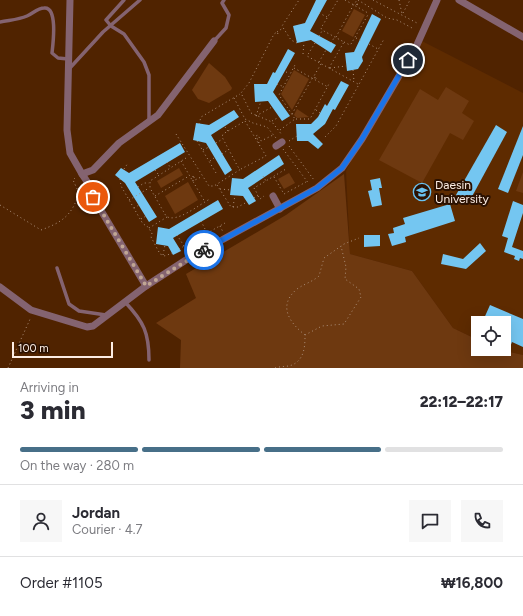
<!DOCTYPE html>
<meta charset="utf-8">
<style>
:root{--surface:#fff;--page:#f7f7f7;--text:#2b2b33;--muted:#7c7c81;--line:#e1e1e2;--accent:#476f88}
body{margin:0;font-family:Figtree,sans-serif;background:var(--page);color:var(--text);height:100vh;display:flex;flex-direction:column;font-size:15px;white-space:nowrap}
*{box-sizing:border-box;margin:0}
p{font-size:13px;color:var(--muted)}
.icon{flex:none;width:22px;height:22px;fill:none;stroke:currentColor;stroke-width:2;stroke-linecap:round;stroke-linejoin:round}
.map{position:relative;height:368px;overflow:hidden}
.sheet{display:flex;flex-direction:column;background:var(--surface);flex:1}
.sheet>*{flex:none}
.controls{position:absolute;left:471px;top:316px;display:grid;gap:8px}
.controls a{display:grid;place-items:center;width:40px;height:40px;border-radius:0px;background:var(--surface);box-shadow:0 4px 16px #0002;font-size:20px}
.scale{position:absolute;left:12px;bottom:10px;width:101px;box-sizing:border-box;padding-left:4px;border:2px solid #fcede4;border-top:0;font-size:11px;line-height:14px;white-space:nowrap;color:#fcede4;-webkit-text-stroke:3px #2b1101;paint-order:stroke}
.pin{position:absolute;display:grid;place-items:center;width:34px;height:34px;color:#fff;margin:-17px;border:2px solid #fff;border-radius:50%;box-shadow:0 1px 4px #0007}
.courier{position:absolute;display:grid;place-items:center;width:40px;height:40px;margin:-20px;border:3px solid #1a73e8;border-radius:50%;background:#fff;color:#222;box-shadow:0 1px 5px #0007}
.summary em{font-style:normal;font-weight:800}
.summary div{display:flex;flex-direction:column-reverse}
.summary{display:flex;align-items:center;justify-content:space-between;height:68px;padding:0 20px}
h1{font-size:26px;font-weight:800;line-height:30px}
.bar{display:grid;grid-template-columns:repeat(4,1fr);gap:6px 4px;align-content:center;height:48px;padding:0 20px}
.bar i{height:5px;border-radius:3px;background:var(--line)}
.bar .current{background:var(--accent)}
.bar p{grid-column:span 4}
.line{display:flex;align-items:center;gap:10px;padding:0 20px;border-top:1px solid var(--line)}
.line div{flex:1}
.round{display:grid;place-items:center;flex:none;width:42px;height:42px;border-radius:0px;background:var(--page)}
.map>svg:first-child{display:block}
.built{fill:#5e2b00}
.green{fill:#6e3910}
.building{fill:#74c6f1}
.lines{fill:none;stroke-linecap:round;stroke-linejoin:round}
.path{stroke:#ac8f7a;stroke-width:1;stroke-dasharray:1 3;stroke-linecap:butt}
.lane{stroke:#846370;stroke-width:3.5}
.street{stroke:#846370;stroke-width:7}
.done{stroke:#c0a694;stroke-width:4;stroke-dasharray:0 7.2}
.route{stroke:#1a73e8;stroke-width:5}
.labels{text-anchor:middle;stroke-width:4;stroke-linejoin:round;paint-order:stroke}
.poi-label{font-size:12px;fill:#fcede4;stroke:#2b1101;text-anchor:start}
</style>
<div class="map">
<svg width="523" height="368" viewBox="0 0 523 368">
<rect width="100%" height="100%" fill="#502300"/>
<polygon class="built" points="418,39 523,93 523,355 498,349 504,349 504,323 478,323 478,340 453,328 412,271 350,254 346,171 362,139"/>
<g class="green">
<polygon points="354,9 365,15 353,37 342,31"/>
<polygon points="209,63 225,77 232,88 231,90 209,103 198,99 192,90"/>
<polygon points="294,70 309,79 292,110 281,94"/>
<polygon points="446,87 469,101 462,113 474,121 463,140 450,133 422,183 379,160 420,89 438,100"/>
<polygon points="297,109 309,117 297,118 294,115"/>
<polygon points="179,168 183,175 161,188 157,181"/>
<polygon points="523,172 523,193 516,191"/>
<polygon points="289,173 295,183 284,189 278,179"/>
<polygon points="344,174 350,254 412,271 453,328 478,340 478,349 498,349 523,355 523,368 180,368 181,340 156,323 196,298 186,274 286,215"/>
<polygon points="188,182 198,200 175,214 165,196"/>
</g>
<g class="building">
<polygon points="316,0 327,0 310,31 336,45 331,53 311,40 297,43 293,26 305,23"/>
<polygon points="372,14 381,19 362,57 363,61 358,69 347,71 345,53 354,52"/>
<polygon points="288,49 295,53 273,92 290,116 282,121 268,101 255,102 254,84 267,84 273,72 275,73"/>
<polygon points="341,81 349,85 335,110 333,109 325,124 313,134 323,144 318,149 308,141 297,141 296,124 311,124 318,117 325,104 327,106"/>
<polygon points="234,110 239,117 211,135 232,170 225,175 206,143 193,140 196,123 209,125"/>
<polygon points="496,125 507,132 469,202 456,195"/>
<polygon points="523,126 523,155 508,193 498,189"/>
<polygon points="180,143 185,152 135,182 157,217 149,222 125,183 115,175 121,168 129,173"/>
<polygon points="279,155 284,164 248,188 256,201 249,205 243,196 230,195 232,178 243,179"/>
<polygon points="380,178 382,188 379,188 382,205 372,207 368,191 372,190 370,180"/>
<polygon points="218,200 223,209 173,238 181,251 173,255 168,246 156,244 158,227 169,229"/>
<polygon points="513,201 523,205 523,213 512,247 523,251 523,259 520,258 519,261 514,259 515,256 504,252 508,238 502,236"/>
<polygon points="450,204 455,221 405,237 406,242 392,246 388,234 394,233 393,228 405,224 403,218"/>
<polygon points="364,235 380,235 380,246 364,247"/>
<polygon points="480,243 486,251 466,269 441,264 443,254 463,259"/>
<polygon points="490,305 523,319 523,347 512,342 510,347 504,344 504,323 482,323"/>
</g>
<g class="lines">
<g class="path">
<polyline points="345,0 368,13"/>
<polyline points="358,0 387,18 397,20 414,29"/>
<polyline points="373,0 417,23"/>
<polyline points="399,0 402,14"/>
<polyline points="319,13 327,17"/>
<polyline points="403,13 410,0"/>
<polyline points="277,32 283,28"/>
<polyline points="278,34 277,32 274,34 249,83 241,93 251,113 272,122 282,135"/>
<polyline points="319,36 322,31"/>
<polyline points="336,37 354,4 359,5 355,3 357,0"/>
<polyline points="356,38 361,40"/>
<polyline points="344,42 350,45 351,44 369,13"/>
<polyline points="297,43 291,40 282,26 299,0"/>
<polyline points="315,43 307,56 358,84"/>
<polyline points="331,43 334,38"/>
<polyline points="369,44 378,49"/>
<polyline points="303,54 304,42"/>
<polyline points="319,62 326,50"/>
<polyline points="294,68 328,87"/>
<polyline points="329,68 344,42 322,30 321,28 338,0"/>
<polyline points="330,68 346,66"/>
<polyline points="353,70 354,81"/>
<polyline points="286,72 289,73"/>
<polyline points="277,84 282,86"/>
<polyline points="234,98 245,119 253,123 267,127 276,138"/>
<polyline points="316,110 320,113"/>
<polyline points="292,114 313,77 317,79 314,76 321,64"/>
<polyline points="256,116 272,107"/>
<polyline points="256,116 261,101"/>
<polyline points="296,119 310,119 330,82"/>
<polygon points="245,121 266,156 241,169 238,167 222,137 223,134"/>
<polyline points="272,121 279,117"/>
<polyline points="199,124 201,117 240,94"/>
<polyline points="225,127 228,131"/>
<polyline points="280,130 295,119 279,95 296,63"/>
<polyline points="176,134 209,186 214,186 241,169"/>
<polyline points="325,137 336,126 384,39"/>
<polyline points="197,141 216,173"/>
<polyline points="289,141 297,136"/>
<polyline points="216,143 221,140"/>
<polyline points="259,143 256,136 258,135 261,141 273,135"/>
<polyline points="289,146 314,180"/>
<polyline points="283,149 309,184"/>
<polyline points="203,150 209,147"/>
<polyline points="222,154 228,150"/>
<path d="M186 158 150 181V188L166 216C176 224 200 204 210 199"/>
<polyline points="181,161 205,202"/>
<polyline points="210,161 214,158"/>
<polyline points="167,162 170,167"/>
<polyline points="124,169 128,163"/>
<polyline points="155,170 158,174"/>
<polyline points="263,176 266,181"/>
<polyline points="274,177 284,194 306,182"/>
<polyline points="120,179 121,186 143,224 147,226 152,233 151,237 160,254 165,256 172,253"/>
<polyline points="193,181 193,175 195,180 201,177"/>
<polyline points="217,185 231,207 238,207 247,202"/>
<polyline points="138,187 144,183 149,183"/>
<polyline points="220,189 231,190"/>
<polyline points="155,196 189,176"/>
<polyline points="258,196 260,199 264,196"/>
<polyline points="254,198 258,195 254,188 286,169"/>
<polyline points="129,200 149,188"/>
<path d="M0 205 41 230C63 222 72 215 79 193L73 180 75 178"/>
<polyline points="233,207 235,195"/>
<polyline points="134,208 139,205"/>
<polyline points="141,219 146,216"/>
<polyline points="201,221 207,233"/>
<polyline points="220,226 223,232"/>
<polyline points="149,228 167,217"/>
<polyline points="177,235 184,246"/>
<polyline points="179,249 225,223"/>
<polyline points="163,255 165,245"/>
<path d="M305 335C290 323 277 306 297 289 304 284 312 282 319 276L324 258 344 244 359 238"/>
<polyline points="305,335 322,326 344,324 361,297 359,289 345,279 346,267 341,246"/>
<polyline points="8,368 31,317"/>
<path d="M275 368C281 366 287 367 292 365 304 360 305 347 305 336"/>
</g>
<g class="lane">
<polyline points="124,0 106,20 111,26 124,34 144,62 149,75 149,121"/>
<path d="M0 22C9 20 18 20 27 16 32 14 38 8 44 8 58 6 53 44 52 53L58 58 68 59"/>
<polyline points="214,41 226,28 229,15 222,3 224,0"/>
<polyline points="69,69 103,32 140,0"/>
<polyline points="57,268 69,304 79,311 106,315"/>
<path d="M125 302C144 322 149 333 149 360"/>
</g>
<g class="street">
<polyline points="70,0 67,130 70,153 82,174"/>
<polyline points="459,0 523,37"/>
<polyline points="276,146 282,142"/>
<polyline points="273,196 280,209"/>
<polyline points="146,286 93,197 90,186 82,174 93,170 119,143 158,115 214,41"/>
<polyline points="0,287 31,310 87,327 93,326 146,286 189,258 317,188 342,168 362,139 416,47 437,0"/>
</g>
</g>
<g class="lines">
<polyline class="done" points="93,197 146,286 204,250"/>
<polyline class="route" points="204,250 317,188 342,168 362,139 408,60"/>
</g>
<defs>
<symbol id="university-ring" viewBox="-11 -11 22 22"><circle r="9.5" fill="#2b1101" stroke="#6ac3f1" stroke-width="1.5"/><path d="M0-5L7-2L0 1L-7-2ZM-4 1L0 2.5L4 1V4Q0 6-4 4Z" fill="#6ac3f1"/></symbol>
</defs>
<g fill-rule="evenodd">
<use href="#university-ring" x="412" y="182" width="20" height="20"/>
</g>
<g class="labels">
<g class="poi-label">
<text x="435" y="189">Daesin<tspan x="435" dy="14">University</tspan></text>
</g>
</g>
</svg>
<div class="controls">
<a><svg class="icon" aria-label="locate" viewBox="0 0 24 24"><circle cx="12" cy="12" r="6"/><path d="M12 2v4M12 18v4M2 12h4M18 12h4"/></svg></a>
</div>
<div class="scale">100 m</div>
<div class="pin" style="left:93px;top:197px;background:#ea580c"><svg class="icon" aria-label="bag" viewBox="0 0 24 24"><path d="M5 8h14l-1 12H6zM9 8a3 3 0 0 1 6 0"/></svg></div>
<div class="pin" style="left:408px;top:60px;background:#1f2937"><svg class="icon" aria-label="home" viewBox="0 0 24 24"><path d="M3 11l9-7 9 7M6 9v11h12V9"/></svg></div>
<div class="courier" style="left:204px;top:250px"><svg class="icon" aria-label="bike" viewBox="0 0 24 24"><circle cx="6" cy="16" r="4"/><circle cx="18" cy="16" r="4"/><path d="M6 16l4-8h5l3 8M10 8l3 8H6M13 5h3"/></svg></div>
</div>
<section class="sheet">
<div class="summary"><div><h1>3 min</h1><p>Arriving in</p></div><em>22:12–22:17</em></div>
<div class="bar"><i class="current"></i><i class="current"></i><i class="current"></i><i></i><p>On the way · 280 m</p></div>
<div class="line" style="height:72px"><a class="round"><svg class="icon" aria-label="person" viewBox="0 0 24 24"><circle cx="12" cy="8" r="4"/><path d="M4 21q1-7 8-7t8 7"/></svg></a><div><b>Jordan</b><p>Courier · 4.7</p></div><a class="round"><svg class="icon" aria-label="chat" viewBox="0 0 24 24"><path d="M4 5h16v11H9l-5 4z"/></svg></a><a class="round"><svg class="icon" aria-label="phone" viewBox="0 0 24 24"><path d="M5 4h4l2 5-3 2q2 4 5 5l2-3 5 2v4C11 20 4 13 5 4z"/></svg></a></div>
<div class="line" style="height:52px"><div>Order #1105</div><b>₩16,800</b></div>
</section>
